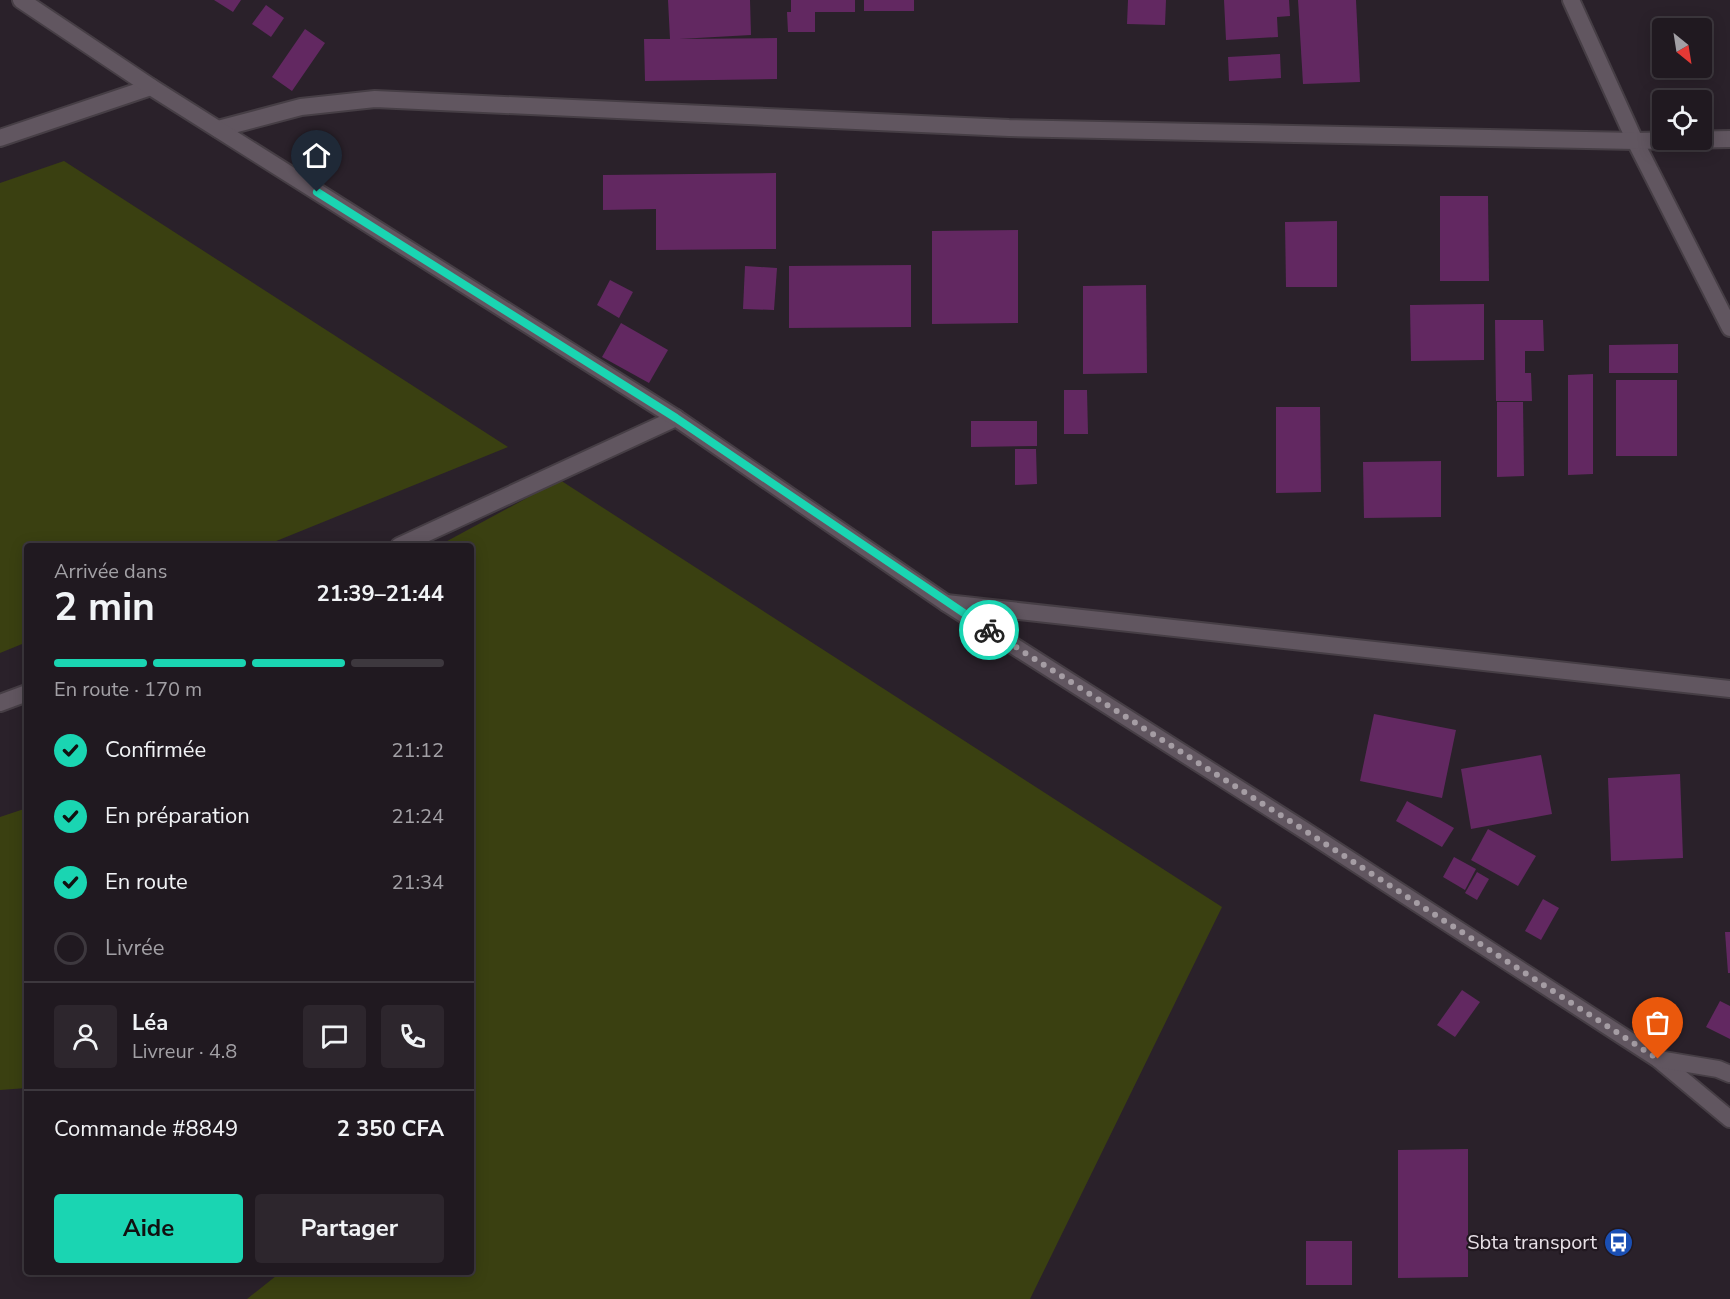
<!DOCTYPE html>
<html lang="fr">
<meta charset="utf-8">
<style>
:root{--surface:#201920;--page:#2d262d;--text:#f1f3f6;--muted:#a2a0a5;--line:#3d383e;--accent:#1ad5b2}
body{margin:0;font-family:"Nunito Sans",sans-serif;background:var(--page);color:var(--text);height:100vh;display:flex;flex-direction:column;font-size:22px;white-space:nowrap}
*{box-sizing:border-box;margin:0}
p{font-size:20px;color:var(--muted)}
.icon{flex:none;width:33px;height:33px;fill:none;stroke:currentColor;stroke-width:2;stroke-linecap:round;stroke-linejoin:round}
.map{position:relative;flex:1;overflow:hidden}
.panel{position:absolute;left:24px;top:543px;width:450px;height:732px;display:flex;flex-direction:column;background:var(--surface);border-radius:6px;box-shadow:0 3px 15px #0003,0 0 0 2px var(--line)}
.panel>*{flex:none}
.needle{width:39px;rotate:150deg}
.buttons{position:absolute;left:1652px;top:18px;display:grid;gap:12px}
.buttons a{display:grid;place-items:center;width:60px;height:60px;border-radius:6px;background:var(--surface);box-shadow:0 3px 15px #0003,0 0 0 2px var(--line);font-size:30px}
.pin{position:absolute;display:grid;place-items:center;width:51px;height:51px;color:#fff;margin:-62px -26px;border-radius:50% 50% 50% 0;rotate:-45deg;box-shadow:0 0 6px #0007}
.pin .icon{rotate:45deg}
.courier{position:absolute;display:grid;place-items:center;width:60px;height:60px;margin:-30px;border:4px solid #1ad5b2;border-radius:50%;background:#fff;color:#222;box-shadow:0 2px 8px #0007}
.headline em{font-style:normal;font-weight:700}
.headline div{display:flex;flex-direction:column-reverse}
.headline{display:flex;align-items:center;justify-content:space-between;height:102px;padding:0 30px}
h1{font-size:39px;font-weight:700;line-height:45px}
.bar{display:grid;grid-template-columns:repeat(4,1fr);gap:9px 6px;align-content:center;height:72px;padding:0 30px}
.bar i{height:8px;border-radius:4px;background:var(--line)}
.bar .on{background:var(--accent)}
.bar p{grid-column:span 4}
.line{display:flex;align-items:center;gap:15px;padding:0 30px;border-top:2px solid var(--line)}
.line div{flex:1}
.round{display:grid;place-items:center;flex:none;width:63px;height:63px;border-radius:6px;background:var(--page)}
ol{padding:0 30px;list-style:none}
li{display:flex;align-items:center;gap:18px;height:66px}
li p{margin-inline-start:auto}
li .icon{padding:6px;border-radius:50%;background:var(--accent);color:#111;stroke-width:4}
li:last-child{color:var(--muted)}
li i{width:33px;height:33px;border:3px solid var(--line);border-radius:50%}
.button{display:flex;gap:12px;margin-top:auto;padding:12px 30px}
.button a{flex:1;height:69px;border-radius:6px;background:var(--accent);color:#111;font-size:24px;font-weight:700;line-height:69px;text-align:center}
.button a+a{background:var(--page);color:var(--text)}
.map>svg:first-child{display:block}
.green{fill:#3a4011}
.building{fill:#622861}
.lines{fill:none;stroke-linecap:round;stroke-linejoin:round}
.service-casing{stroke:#463e45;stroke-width:20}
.minor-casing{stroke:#463e45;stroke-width:20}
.tertiary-casing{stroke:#463e45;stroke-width:20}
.service{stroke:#615660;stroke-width:16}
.minor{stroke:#615660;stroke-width:16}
.tertiary{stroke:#615660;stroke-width:16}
.done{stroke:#a59da4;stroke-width:6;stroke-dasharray:0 10.8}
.route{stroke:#1ad5b2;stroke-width:8}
.labels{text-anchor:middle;stroke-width:4.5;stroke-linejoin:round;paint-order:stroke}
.poi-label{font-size:20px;fill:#e7e0e6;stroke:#211820;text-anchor:end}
</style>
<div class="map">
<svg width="1730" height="1299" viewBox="0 0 1730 1299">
<rect width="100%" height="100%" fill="#2a212a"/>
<g class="green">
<polygon points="64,161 508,447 264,546 27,546 27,642 0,653 0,183"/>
<polygon points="560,480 1222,907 1030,1299 247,1299 281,1272 471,1272 471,546 438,546"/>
<polygon points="27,808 27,1088 0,1090 0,817"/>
</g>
<g class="building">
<polygon points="214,0 241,0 233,12"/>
<polygon points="668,0 750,0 751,35 679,39 777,38 777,79 645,81 644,39 670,39"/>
<polygon points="791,0 855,0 855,12 815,12 815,32 788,32 787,12 791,12"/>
<rect x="864" y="0" width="50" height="11"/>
<polygon points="1128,0 1166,0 1165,25 1127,24"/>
<polygon points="1224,0 1289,0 1290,16 1277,17 1278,37 1226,40"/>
<polygon points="1298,0 1356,0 1360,82 1303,84"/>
<polygon points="266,5 284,18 271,37 252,24"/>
<polygon points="305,29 325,43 292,91 272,77"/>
<polygon points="1280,54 1281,78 1229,81 1228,57"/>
<polygon points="776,173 776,249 656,250 656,209 603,210 603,175"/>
<polygon points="1440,196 1488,196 1489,281 1440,281"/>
<polygon points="1337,221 1337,287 1286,287 1285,222"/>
<polygon points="1018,230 1018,323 932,324 932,231"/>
<polygon points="911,265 911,327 789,328 789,266"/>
<polygon points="745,266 777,268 774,310 743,309"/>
<polygon points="610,280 633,292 619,318 597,305"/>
<polygon points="1146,285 1147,373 1083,374 1083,286"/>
<polygon points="1484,304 1484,360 1411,361 1410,305"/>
<polygon points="1495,320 1543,320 1544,351 1525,351 1525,373 1531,373 1532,401 1496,401"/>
<polygon points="621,323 668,350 649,383 602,357"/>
<polygon points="1678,344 1678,373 1609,373 1609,345"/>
<polygon points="1593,374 1593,474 1568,475 1568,375"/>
<rect x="1616" y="380" width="61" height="76"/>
<polygon points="1064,390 1087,390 1088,434 1064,434"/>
<polygon points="1497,402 1523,402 1524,476 1497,477"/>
<polygon points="1276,407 1320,407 1321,492 1276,493"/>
<polygon points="971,421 1037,421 1037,446 971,447"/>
<polygon points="1015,449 1036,449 1037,484 1015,485"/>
<polygon points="1441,461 1441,517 1364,518 1363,462"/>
<polygon points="1374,714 1456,730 1442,798 1360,781"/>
<polygon points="1541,755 1552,814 1471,829 1461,769"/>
<polygon points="1680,774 1683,858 1611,861 1608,778"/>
<polygon points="1407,801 1454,828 1442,847 1396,821"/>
<polygon points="1488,829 1536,856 1518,886 1471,860"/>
<polygon points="1454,857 1476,869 1465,890 1443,877"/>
<polygon points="1477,872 1489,879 1477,900 1465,893"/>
<polygon points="1543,899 1559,908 1541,940 1525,931"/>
<polygon points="1725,932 1730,932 1730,973 1728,973"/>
<polygon points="1462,990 1480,1002 1455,1037 1437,1025"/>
<polygon points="1720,1001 1730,1006 1730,1039 1706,1027"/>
<polygon points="1468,1149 1468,1277 1398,1278 1398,1150"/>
<rect x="1306" y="1241" width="46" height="44"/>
</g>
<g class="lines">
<defs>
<g id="service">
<polyline points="399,546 676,418"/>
<polyline points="0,703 27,693"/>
</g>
<g id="minor">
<polyline points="1571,0 1635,141 1730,328"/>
<polyline points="218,129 301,107 375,99 1009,128 1635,141 1730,139"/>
<polyline points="0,138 151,87"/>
<polyline points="946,603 1730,689"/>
</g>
<g id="tertiary">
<polyline points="21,0 151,87 676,418 946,603 1304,830 1658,1059 1730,1119"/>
<polyline points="1658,1059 1718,1069 1730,1074"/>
</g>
</defs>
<use href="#service" class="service-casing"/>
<use href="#minor" class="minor-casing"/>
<use href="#tertiary" class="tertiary-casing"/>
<use href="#service" class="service"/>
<use href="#minor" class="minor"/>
<use href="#tertiary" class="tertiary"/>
</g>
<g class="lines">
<polyline class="done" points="989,630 1304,830 1658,1059"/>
<polyline class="route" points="317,192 676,418 989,630"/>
</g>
<defs>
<symbol id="bus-disc" viewBox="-11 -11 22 22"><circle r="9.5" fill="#1a4fb4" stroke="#211820"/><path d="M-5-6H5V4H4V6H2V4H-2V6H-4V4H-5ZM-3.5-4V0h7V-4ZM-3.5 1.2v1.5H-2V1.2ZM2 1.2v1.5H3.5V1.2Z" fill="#fff"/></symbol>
</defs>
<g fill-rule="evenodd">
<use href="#bus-disc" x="1602" y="1226" width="33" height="33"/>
</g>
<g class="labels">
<g class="poi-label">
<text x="1597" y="1249">Sbta transport</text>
</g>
</g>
</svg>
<div class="buttons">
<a><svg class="needle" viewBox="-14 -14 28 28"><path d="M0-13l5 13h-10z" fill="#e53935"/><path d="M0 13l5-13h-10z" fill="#a2a0a5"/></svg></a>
<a><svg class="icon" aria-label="locate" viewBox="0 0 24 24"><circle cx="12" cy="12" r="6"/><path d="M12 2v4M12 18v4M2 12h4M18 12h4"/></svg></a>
</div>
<div class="pin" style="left:1658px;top:1059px;background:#ea580c"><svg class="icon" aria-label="bag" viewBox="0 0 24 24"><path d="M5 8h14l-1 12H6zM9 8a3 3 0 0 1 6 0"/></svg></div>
<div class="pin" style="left:317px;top:192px;background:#1f2937"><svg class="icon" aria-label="home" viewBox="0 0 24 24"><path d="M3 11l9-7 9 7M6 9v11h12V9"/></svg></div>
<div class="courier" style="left:989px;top:630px"><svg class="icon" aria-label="bike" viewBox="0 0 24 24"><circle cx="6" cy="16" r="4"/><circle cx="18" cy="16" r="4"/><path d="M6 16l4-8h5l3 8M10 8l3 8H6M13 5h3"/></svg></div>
<section class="panel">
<div class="headline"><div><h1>2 min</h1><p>Arrivée dans</p></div><em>21:39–21:44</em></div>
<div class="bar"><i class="on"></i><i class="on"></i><i class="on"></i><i></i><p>En route · 170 m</p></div>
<ol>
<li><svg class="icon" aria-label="check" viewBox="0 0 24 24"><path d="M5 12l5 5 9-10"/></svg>Confirmée<p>21:12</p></li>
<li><svg class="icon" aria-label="check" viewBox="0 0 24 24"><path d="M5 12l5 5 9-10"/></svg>En préparation<p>21:24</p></li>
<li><svg class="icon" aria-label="check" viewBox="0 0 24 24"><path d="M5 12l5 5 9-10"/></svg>En route<p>21:34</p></li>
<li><i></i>Livrée</li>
</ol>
<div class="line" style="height:108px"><a class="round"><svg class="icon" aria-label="person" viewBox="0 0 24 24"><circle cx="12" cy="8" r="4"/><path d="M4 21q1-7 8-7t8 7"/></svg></a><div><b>Léa</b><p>Livreur · 4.8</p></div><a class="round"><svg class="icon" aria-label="chat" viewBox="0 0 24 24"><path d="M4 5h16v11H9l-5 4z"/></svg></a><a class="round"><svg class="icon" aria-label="phone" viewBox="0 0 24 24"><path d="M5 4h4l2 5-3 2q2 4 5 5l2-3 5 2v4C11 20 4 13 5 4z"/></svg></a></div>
<div class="line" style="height:78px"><div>Commande #8849</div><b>2 350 CFA</b></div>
<div class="button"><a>Aide</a><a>Partager</a></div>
</section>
</div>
